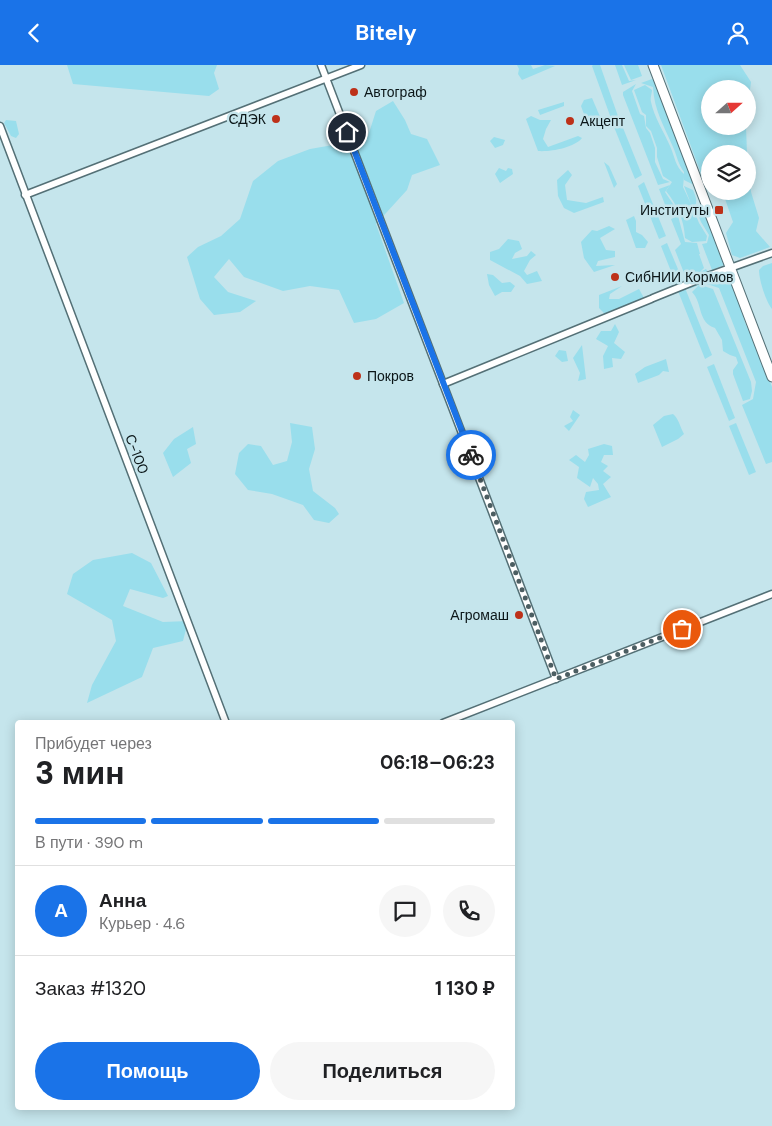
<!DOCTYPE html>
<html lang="ru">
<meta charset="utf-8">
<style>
:root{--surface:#fff;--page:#f6f6f6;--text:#202124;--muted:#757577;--line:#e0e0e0;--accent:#1a73e8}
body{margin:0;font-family:"DM Sans",sans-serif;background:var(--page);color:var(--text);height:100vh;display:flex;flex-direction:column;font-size:19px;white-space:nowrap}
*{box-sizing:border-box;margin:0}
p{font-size:16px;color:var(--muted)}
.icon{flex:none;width:28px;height:28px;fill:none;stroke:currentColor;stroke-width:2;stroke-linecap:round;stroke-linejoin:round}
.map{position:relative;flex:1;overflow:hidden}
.panel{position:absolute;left:15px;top:655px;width:500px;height:390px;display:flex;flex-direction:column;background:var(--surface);border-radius:5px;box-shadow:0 2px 12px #0003}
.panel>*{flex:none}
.needle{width:32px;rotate:69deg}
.buttons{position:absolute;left:701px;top:15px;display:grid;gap:10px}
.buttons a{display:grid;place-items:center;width:55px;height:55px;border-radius:50%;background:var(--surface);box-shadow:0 2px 12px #0003;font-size:25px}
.pin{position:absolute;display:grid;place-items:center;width:42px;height:42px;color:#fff;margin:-21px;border:2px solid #fff;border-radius:50%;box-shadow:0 1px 5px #0007}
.courier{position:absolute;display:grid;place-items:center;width:50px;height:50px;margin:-25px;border:4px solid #1a73e8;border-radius:50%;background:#fff;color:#222;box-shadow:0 1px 6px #0007}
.summary em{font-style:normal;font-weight:700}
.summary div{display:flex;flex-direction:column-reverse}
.summary{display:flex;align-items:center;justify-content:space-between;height:85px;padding:0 20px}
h1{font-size:32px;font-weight:700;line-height:38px}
.bar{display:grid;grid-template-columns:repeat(4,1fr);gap:8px 5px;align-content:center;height:60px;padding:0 20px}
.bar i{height:6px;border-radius:4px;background:var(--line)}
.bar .current{background:var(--accent)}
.bar p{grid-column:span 4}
.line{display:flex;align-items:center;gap:12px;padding:0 20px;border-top:1px solid var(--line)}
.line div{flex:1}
.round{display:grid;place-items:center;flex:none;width:52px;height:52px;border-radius:26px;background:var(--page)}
.button{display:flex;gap:10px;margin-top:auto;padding:10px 20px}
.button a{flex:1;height:58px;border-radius:30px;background:var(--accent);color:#fff;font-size:20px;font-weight:700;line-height:58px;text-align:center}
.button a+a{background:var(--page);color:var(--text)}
header{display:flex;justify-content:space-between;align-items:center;height:65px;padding:0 20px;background:var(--accent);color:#fff;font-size:22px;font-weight:700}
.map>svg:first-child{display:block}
.green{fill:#99deec}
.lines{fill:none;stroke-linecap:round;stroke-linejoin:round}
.minor-casing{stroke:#547076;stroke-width:9}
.secondary-casing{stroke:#547076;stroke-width:11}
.minor{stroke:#fff;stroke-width:6}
.secondary{stroke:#fff;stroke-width:9}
.done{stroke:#4c5e62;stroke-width:5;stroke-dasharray:0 9}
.route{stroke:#1a73e8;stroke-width:6}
.poi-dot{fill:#bd3119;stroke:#c5e5ec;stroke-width:2}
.labels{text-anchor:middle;stroke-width:5;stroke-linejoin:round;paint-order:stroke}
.poi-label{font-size:14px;fill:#0b1618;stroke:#c5e5ec;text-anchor:start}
.street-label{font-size:14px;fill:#0b1618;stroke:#c5e5ec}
</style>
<header><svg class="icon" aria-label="back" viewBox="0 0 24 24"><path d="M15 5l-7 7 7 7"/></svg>Bitely<svg class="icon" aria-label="person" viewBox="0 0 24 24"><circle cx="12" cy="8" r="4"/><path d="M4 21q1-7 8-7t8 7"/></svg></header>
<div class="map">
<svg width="772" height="1061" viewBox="0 0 772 1061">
<rect width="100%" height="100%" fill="#c5e5ec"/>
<g class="green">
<polygon points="67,0 217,0 214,8 219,24 209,31 73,19"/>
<polygon points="517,0 531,0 533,4 545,0 555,1 522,15 518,9 519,4"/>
<polygon points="593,0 600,0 619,54 612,56 592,1"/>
<polygon points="615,0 622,0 629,16 636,15 622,20"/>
<polygon points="624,0 638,0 642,11 631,15"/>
<polygon points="661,0 740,0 751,17 750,25 748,26 748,24 710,24 710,61 746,61 747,89 710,89 710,126 707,125"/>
<path d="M652 14 655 16 694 118 692 119 684 115V112L683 122 691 139 684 121 693 125C695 130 697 134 696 139L692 141 699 158 707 171 706 176 692 177 685 173C684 154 677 140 666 126L672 117 663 111 657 92V83L651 66 646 61V50L642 47 634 25 645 20 652 25C652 28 650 33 651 37 654 52 664 67 670 81 675 92 675 101 684 109V107C678 99 677 91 673 82 664 61 654 45 653 22L641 18Z"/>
<polygon points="636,19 632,26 640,49 644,51 646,63 650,68 655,83 655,97 663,114 670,117 658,120 623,30 623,27"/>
<polygon points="592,33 601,54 596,61 589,63 581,41 584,35"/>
<polygon points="393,36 405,55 411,69 427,74 440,100 412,110 407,125 376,159 404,238 376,254 354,258 339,225 310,221 283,226 244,212 229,194 214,212 228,227 256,236 240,247 214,250 200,234 187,192 198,182 221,171 240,154 253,116 278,96 310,84 333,80 368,71 376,46"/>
<polygon points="564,37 564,41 540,50 538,45"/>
<path d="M531 51 540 55H551L546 64 543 74 548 82 578 71 582 73C574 83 550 87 538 86L526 54Z"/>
<polygon points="6,55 16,56 19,69 16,73 11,71 4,58"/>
<polygon points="621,58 642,110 635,114 614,62"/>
<polygon points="494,72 505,75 503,80 495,83 490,76"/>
<polygon points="748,89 751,127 759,153 756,166 770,182 740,193 732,190 726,168 733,157 723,128 714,126 748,126"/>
<polygon points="604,97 609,101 617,119 614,123"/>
<polygon points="499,103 506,106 508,103 512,104 513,109 500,118 495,109"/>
<polygon points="568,105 572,110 565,120 567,135 586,138 603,132 604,137 574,148 564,143 558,131 557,115"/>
<polygon points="644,117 666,171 659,174 638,121"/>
<polygon points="670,120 665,127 677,145 669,150 659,124"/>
<polygon points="700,143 704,144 723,193 724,200 712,205 702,179 707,178 709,170 701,157 696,144"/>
<polygon points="634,151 636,156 636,167 642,170 648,177 645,183 636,183 626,155"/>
<polygon points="678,151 685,177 697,178 700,189 699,189 704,203 700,207 706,204 708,207 688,214 686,213 675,185 681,179 671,154"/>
<polygon points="609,161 615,164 600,173 606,185 615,186 615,192 598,196 596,201 615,200 594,207 584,193 581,177 592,165 597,166"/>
<polygon points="508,174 519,176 522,184 515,188 512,194 527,191 531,186 536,190 530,195 524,206 527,210 537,206 542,216 527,219 520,211 490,195 490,187 499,184"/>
<polygon points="667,178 683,216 676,219 661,181"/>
<path d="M772 198V244C766 237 759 215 759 205L763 201Z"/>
<polygon points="487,209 493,210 502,218 510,217 515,221 511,227 502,227 495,231 489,220"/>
<path d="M725 209 729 210C733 219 738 228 740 237 743 250 744 261 753 271L772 322V397L766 399 742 340 753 334 756 317 719 223 704 218 700 220 713 224 751 317 752 326 750 334 743 336 733 309V305L738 298 736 292 730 290 723 286 722 275 715 263C697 257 703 238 692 227L699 220 689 224 691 221Z"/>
<polygon points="622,221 610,229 609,234 619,234 639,224 644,233 605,249 599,243 599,230"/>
<polygon points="685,223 712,290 705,294 678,226"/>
<polygon points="615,259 619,267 614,278 625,287 621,294 612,293 613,302 604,304 603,291 608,281 596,274 601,266 611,266"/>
<polygon points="582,280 586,314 578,316 580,308 573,293"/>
<polygon points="559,285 566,286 568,296 562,297 555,291"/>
<polygon points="666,294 669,307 663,306 659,310 638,318 635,309 645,302"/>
<polygon points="714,299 735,353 729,356 707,302"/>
<polygon points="573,345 580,350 569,366 564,361 573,356 570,352"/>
<path d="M673 349C679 354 680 362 684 369L678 374 662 382 653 360 664 351Z"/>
<polygon points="290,358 312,362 315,384 309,404 313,426 335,443 339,449 329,458 314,455 303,440 272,429 248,425 235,409 239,388 248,379 261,381 273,400 287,396 292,377"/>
<polygon points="736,358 756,407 749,410 729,361"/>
<polygon points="193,362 196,379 187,384 191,398 173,412 163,388 174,374"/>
<polygon points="604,379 612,381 613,390 604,390 601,397 608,401 603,406 611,412 603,419 611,432 588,442 584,434 586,427 599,425 598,419 593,413 590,422 577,413 579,402 569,395 576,390 585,397 589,390 588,384"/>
<polygon points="132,488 151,498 168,531 163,533 130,524 123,541 163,557 188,556 183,576 153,583 142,612 87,638 92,620 116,576 112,555 67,529 73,509 93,495"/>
</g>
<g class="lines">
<defs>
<g id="minor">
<polyline points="321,0 556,614"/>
<polyline points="0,61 226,658"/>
<polyline points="25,130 361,0"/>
<polyline points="653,233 705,212 772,188"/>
<polyline points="443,319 651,234"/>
<polyline points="443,658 772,529"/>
</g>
<polyline id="secondary" points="653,0 772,312"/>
</defs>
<use href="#minor" class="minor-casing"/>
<use href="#secondary" class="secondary-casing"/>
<use href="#minor" class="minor"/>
<use href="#secondary" class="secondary"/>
</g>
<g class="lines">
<polyline class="done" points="471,390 556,614 682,564"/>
<polyline class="route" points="347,67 471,390"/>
</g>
<g class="poi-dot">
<circle cx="354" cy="27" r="5"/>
<circle cx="276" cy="54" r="5"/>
<circle cx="570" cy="56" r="5"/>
<rect x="714" y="140" width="10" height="10" rx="2.5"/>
<circle cx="615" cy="212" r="5"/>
<circle cx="357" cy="311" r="5"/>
<circle cx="519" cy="550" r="5"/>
</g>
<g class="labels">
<g class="poi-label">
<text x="364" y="32">Автограф</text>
<text x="266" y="59" text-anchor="end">СДЭК</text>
<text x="580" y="61">Акцепт</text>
<text x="709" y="150" text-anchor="end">Институты</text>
<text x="625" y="217">СибНИИ Кормов</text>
<text x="367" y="316">Покров</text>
<text x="509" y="555" text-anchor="end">Агромаш</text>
</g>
<g class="street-label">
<text transform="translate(137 389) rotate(69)" y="5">С-100</text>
</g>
</g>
</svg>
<div class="buttons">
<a><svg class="needle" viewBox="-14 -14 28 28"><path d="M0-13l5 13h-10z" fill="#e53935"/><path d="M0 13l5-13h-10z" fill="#757577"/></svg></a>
<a><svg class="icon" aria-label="layers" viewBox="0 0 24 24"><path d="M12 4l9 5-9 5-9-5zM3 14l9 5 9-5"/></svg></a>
</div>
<div class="pin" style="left:682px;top:564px;background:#ea580c"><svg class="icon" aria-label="bag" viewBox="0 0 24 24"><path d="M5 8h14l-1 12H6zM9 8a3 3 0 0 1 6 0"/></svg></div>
<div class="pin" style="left:347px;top:67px;background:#1f2937"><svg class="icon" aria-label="home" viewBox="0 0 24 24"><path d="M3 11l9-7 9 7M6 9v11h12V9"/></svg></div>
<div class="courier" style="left:471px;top:390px"><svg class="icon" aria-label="bike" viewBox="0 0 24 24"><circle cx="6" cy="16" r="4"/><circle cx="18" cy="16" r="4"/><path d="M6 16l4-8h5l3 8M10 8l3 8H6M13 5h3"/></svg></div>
<section class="panel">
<div class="summary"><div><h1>3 мин</h1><p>Прибудет через</p></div><em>06:18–06:23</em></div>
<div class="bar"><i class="current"></i><i class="current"></i><i class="current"></i><i></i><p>В пути · 390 m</p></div>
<div class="line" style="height:90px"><b class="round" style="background:var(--accent);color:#fff">А</b><div><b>Анна</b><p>Курьер · 4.6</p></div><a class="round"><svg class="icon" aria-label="chat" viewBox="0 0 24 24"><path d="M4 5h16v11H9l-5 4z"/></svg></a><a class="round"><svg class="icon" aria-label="phone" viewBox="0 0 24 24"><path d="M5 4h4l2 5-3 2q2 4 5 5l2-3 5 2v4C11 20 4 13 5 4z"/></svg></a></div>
<div class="line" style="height:65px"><div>Заказ #1320</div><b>1 130 ₽</b></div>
<div class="button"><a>Помощь</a><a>Поделиться</a></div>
</section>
</div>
